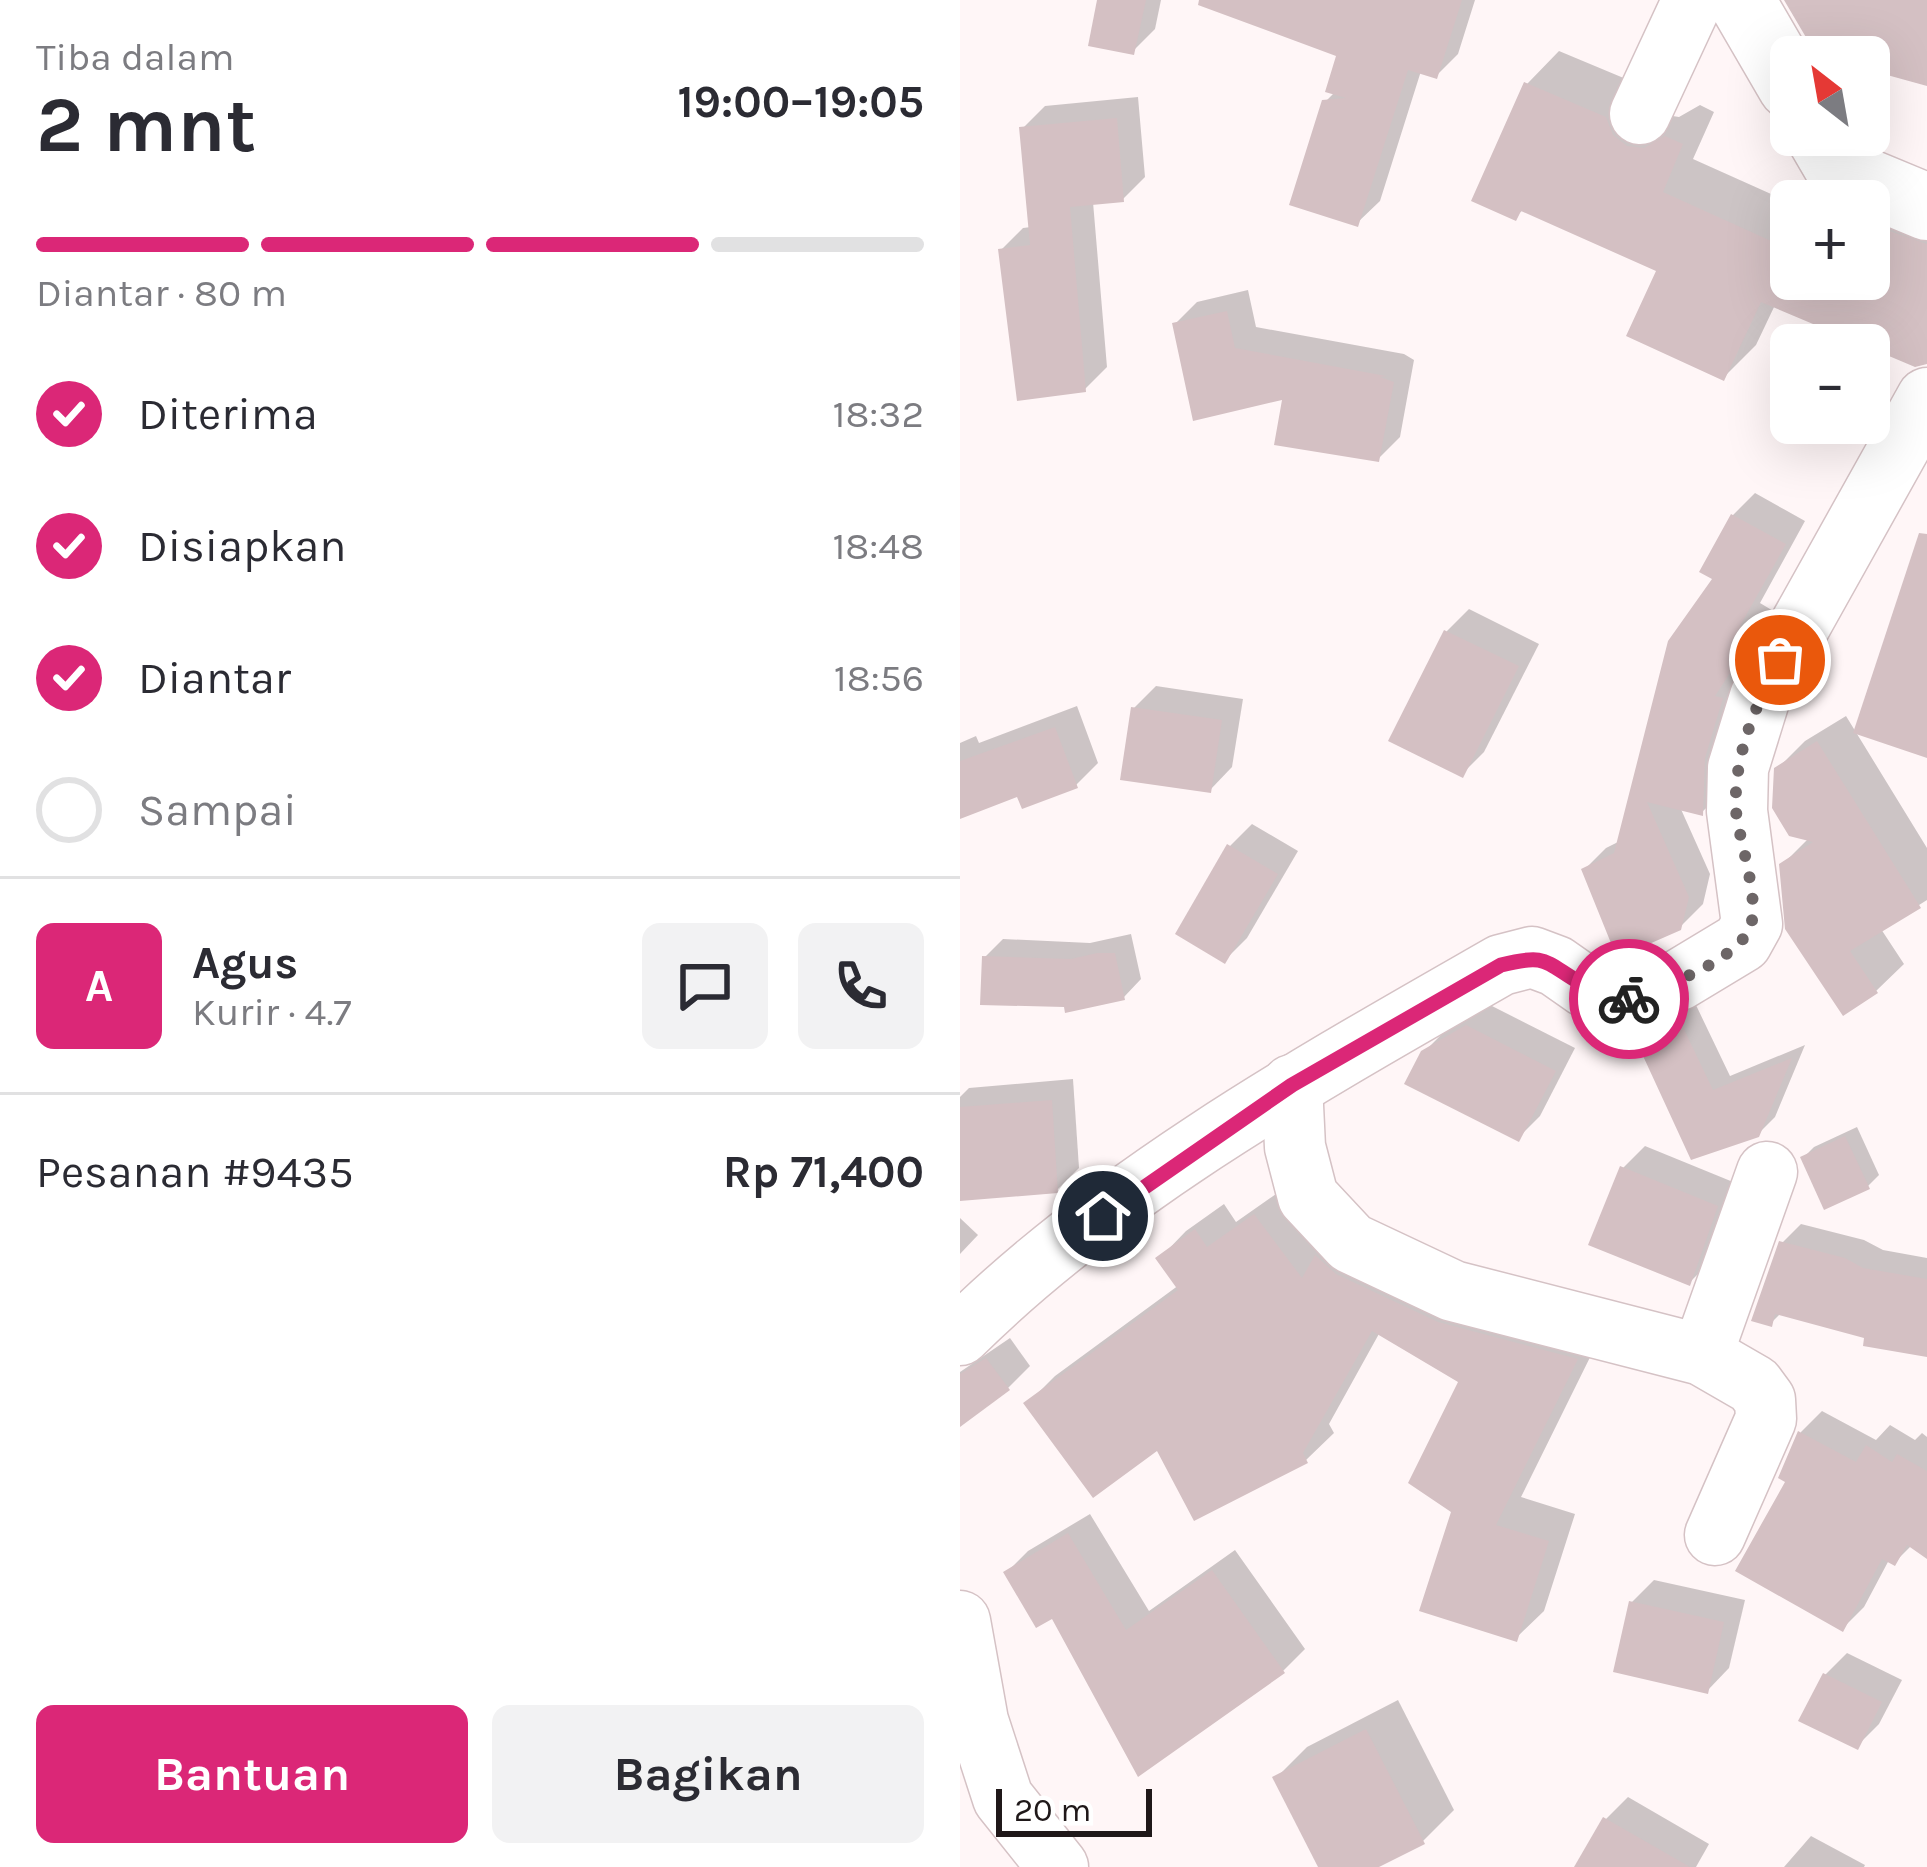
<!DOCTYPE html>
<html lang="id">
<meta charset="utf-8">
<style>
:root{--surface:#fff;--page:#f2f2f3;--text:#2b2b33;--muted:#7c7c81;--line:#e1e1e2;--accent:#db2777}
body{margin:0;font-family:Karla,sans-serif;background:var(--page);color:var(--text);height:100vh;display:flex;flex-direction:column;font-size:45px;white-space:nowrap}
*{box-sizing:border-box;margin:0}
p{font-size:39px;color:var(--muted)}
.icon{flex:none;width:66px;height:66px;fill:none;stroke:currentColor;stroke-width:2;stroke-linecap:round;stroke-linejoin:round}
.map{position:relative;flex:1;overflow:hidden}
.panel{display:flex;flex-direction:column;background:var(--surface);width:960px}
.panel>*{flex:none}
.needle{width:78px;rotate:329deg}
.fabs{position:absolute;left:810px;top:36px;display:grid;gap:24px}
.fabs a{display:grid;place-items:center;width:120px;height:120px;border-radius:18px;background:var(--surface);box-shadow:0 12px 48px #0002;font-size:60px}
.scale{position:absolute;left:36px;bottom:30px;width:156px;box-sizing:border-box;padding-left:12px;border:6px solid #1f1819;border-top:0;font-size:33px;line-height:42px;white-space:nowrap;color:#1f1819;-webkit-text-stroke:9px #fff;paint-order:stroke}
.pin{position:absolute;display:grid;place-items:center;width:102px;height:102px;color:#fff;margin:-51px;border:6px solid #fff;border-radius:50%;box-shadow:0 3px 12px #0007}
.courier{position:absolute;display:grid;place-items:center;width:120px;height:120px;margin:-60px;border:9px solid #db2777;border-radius:50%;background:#fff;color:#222;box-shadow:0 3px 15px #0007}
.head em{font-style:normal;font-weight:700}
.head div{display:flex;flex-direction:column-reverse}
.head{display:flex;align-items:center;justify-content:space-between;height:204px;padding:0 36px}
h1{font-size:78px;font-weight:700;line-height:90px}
.bar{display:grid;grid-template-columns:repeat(4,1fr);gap:18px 12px;align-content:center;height:144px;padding:0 36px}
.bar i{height:15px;border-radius:9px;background:var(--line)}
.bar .current{background:var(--accent)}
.bar p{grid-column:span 4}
.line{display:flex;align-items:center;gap:30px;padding:0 36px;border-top:3px solid var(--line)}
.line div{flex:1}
.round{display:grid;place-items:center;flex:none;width:126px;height:126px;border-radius:18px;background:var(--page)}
ol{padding:0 36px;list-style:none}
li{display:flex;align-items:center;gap:36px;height:132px}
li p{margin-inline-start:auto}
li .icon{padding:12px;border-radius:50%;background:var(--accent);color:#fff;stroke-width:4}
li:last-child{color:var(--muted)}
li i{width:66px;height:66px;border:6px solid var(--line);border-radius:50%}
.cta{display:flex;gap:24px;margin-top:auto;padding:24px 36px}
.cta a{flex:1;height:138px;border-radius:18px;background:var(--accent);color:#fff;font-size:48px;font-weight:700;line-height:138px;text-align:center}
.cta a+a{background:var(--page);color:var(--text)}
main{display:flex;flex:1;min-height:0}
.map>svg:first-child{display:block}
.shadow{fill:#0003}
.building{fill:#d4c0c3}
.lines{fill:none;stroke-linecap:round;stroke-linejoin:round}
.street-casing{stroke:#d5c2c5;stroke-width:63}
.secondary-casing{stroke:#d5c2c5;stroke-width:69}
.street{stroke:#fff;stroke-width:60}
.secondary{stroke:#fff;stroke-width:66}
.done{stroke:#6d6667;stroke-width:12;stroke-dasharray:0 21.6}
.route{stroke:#db2777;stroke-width:15}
</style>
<main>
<section class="panel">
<div class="head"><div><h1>2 mnt</h1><p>Tiba dalam</p></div><em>19:00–19:05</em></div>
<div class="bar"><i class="current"></i><i class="current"></i><i class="current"></i><i></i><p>Diantar · 80 m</p></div>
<ol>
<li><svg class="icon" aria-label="check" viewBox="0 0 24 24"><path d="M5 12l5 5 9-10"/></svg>Diterima<p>18:32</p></li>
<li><svg class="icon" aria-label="check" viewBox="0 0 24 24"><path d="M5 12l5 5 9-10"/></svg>Disiapkan<p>18:48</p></li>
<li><svg class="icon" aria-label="check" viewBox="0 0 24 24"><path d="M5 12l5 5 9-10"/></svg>Diantar<p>18:56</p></li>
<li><i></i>Sampai</li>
</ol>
<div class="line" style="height:216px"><b class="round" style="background:var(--accent);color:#fff">A</b><div><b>Agus</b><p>Kurir · 4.7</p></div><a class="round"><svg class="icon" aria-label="chat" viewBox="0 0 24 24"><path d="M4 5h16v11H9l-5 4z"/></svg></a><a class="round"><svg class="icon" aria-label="phone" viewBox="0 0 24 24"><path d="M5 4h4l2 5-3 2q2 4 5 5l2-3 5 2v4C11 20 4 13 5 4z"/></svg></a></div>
<div class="line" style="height:156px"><div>Pesanan #9435</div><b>Rp 71,400</b></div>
<div class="cta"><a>Bantuan</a><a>Bagikan</a></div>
</section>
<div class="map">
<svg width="967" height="1867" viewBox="0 0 967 1867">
<rect width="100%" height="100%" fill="#fff6f7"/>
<g class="shadow">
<polygon points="140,0 201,0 195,29 173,51"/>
<polygon points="319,0 515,0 498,54 476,76 461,71 420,201 397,223 365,102 376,91 380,54"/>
<polygon points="599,51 678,84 700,114 719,117 740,105 754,112 733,159 831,203 831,279 909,279 909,215 967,202 967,361 956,363 815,305 796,345 763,378 700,269 564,209 555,217 567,84"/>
<polygon points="178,97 185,177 163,199 133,202 147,367 125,389 41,250 63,228 71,227 63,128 85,106"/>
<polygon points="288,290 296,327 444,354 454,360 440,437 418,459 215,324 237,302"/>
<polygon points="795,493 845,521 800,603 815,612 774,674 783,677 764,791 742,812 720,807 750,874 743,904 720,927 624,870 646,848 660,841 756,578 773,515"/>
<polygon points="509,609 579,644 524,752 502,774 432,739 487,631"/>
<polygon points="196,686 283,699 272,767 250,790 174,708"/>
<polygon points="117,706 138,763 116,785 59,793 0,816 0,743 16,736 19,743"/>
<polygon points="886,716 967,848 967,900 921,929 944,964 916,991 822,865 849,838 817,769 845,741"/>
<polygon points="292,824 338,851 287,938 265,960 270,846"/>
<polygon points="171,934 181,979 164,997 106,1005 25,957 43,939 130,943"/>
<polygon points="735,1003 770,1076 845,1045 815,1117 797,1135 675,1033 691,1016"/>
<polygon points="530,1005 615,1048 580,1116 558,1138 464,1052 487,1029"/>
<polygon points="113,1079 119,1168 97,1190 0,1198 0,1097 9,1088"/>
<polygon points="897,1127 919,1175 908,1186 843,1158 854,1147"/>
<polygon points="685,1146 778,1184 751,1261 729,1283 663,1168"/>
<polygon points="323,1189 643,1331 561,1497 615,1514 584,1611 556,1638 495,1511 502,1381 420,1332 369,1424 374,1433 346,1460 198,1447 67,1404 95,1376 219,1285 199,1259 226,1231 264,1204 276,1222"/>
<polygon points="0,1218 18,1235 0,1254"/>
<polygon points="841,1224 904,1240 923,1250 967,1258 967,1354 906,1344 908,1336 822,1312 811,1323 822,1243"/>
<polygon points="50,1338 70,1366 48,1388 0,1423 0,1372"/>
<polygon points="862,1411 916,1440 930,1425 955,1440 962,1433 967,1437 967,1556 952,1545 934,1563 929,1560 904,1607 882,1629 830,1481 841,1432"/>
<polygon points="130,1514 189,1611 275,1550 345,1649 323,1671 93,1615 46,1573 68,1551"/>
<polygon points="694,1580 785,1600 769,1668 747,1691 672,1602"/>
<polygon points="887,1653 942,1680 919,1724 897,1746 865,1675"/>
<polygon points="438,1700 494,1810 463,1841 412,1867 362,1867 316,1778 347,1747"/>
<polygon points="668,1797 749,1844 736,1867 617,1867 646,1819"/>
<polygon points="851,1836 905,1865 904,1867 824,1867"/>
</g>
<g class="building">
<polygon points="137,0 186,0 174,55 128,46"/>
<polygon points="239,0 502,0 477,79 448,70 398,227 329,205 362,100 386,98 365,92 376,56 238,5"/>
<polygon points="824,0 967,0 967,86 909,70 909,57 857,56"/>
<polygon points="564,82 646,117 653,135 667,146 684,148 705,136 723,144 703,192 831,250 831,279 909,279 909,224 967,244 967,364 955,367 801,302 764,381 666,336 696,271 561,211 556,221 511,201"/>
<polygon points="157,118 164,202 110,207 126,392 57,401 38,249 70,245 59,127"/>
<polygon points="267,311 275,348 426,376 420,377 434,382 419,462 314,445 322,400 233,421 212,323"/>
<polygon points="771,514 826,544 780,626 795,635 755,696 763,698 745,758 743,816 687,802 729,897 721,930 657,958 621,869 654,853 708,641 752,579 739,572"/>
<polygon points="959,533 967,534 967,758 893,733"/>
<polygon points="484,630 559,666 503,778 428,741"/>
<polygon points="171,707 262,720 251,793 160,780"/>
<polygon points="95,727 118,788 62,809 57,797 0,819 0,761"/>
<polygon points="857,741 961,908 890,951 918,993 883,1016 825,929 819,864 853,842 829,836 812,808 814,768"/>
<polygon points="267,844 318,874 265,964 215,934"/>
<polygon points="137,953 155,953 165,1000 105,1013 104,1007 20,1005 22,956 111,959"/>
<polygon points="718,1017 753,1090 832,1058 799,1137 731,1160 672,1032"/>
<polygon points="506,1025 596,1071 559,1142 444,1084 461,1051"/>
<polygon points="92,1100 98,1193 0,1201 0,1107"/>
<polygon points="885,1136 910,1189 864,1210 840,1157"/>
<polygon points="660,1166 758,1206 730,1286 628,1245"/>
<polygon points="294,1214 342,1278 355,1255 376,1274 478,1322 618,1359 536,1525 589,1541 557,1642 459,1611 491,1512 448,1483 498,1382 412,1331 343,1453 348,1463 234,1521 197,1451 133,1498 63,1403 218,1290 195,1258 235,1229 247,1247"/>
<polygon points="819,1241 885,1258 903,1268 967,1279 967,1357 903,1346 904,1338 815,1314 812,1327 791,1321"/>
<polygon points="26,1358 50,1390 0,1427 0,1374"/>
<polygon points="838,1431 896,1462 906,1445 932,1462 937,1454 967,1471 967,1559 947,1545 935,1566 922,1559 883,1632 775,1571 825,1482 818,1478"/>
<polygon points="108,1533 166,1630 252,1570 325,1673 178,1777 92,1619 76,1628 43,1572"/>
<polygon points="669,1601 764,1622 748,1694 653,1672"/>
<polygon points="863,1673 922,1702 898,1750 838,1721"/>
<polygon points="406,1729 465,1844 419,1867 358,1867 312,1777"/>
<polygon points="643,1817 730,1867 614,1867"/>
</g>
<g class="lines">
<defs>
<g id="street">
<polyline points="680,114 733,0"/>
<polyline points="332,1085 335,1147 348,1197 391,1243 493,1291 742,1355 794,1385 805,1400 806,1419 755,1535"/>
<path d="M0 1335C152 1184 356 1071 541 965L572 957 596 966 626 987 670 999 719 980 782 942 792 924 777 811 778 768 800 697 967 398"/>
<polyline points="742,1355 807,1172"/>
<polyline points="0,1621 18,1721 43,1798 98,1867"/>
</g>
<g id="secondary">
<polyline points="781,0 831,86"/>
<polyline points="859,135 880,171 967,207"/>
</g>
</defs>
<use href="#street" class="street-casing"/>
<use href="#secondary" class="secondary-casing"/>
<use href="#street" class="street"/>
<use href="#secondary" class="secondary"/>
</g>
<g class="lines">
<path class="done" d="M669 999C702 988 773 962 789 930 802 904 779 841 776 811 773 758 795 705 820 660"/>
<path class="route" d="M143 1216 332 1085 541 965C588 953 584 962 622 984 636 992 654 995 669 999"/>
</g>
</svg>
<div class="fabs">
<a><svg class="needle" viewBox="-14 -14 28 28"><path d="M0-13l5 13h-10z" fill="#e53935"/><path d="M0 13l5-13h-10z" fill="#7c7c81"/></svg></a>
<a>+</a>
<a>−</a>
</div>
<div class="scale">20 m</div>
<div class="pin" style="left:820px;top:660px;background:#ea580c"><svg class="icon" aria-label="bag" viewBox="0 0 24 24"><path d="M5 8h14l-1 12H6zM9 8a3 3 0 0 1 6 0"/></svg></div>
<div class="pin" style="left:143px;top:1216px;background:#1f2937"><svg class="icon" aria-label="home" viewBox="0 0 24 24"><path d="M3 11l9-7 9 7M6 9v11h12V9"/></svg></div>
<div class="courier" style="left:669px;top:999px"><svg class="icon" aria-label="bike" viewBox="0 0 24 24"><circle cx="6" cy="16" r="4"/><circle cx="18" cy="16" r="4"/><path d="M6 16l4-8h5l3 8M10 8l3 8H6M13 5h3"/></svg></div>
</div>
</main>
